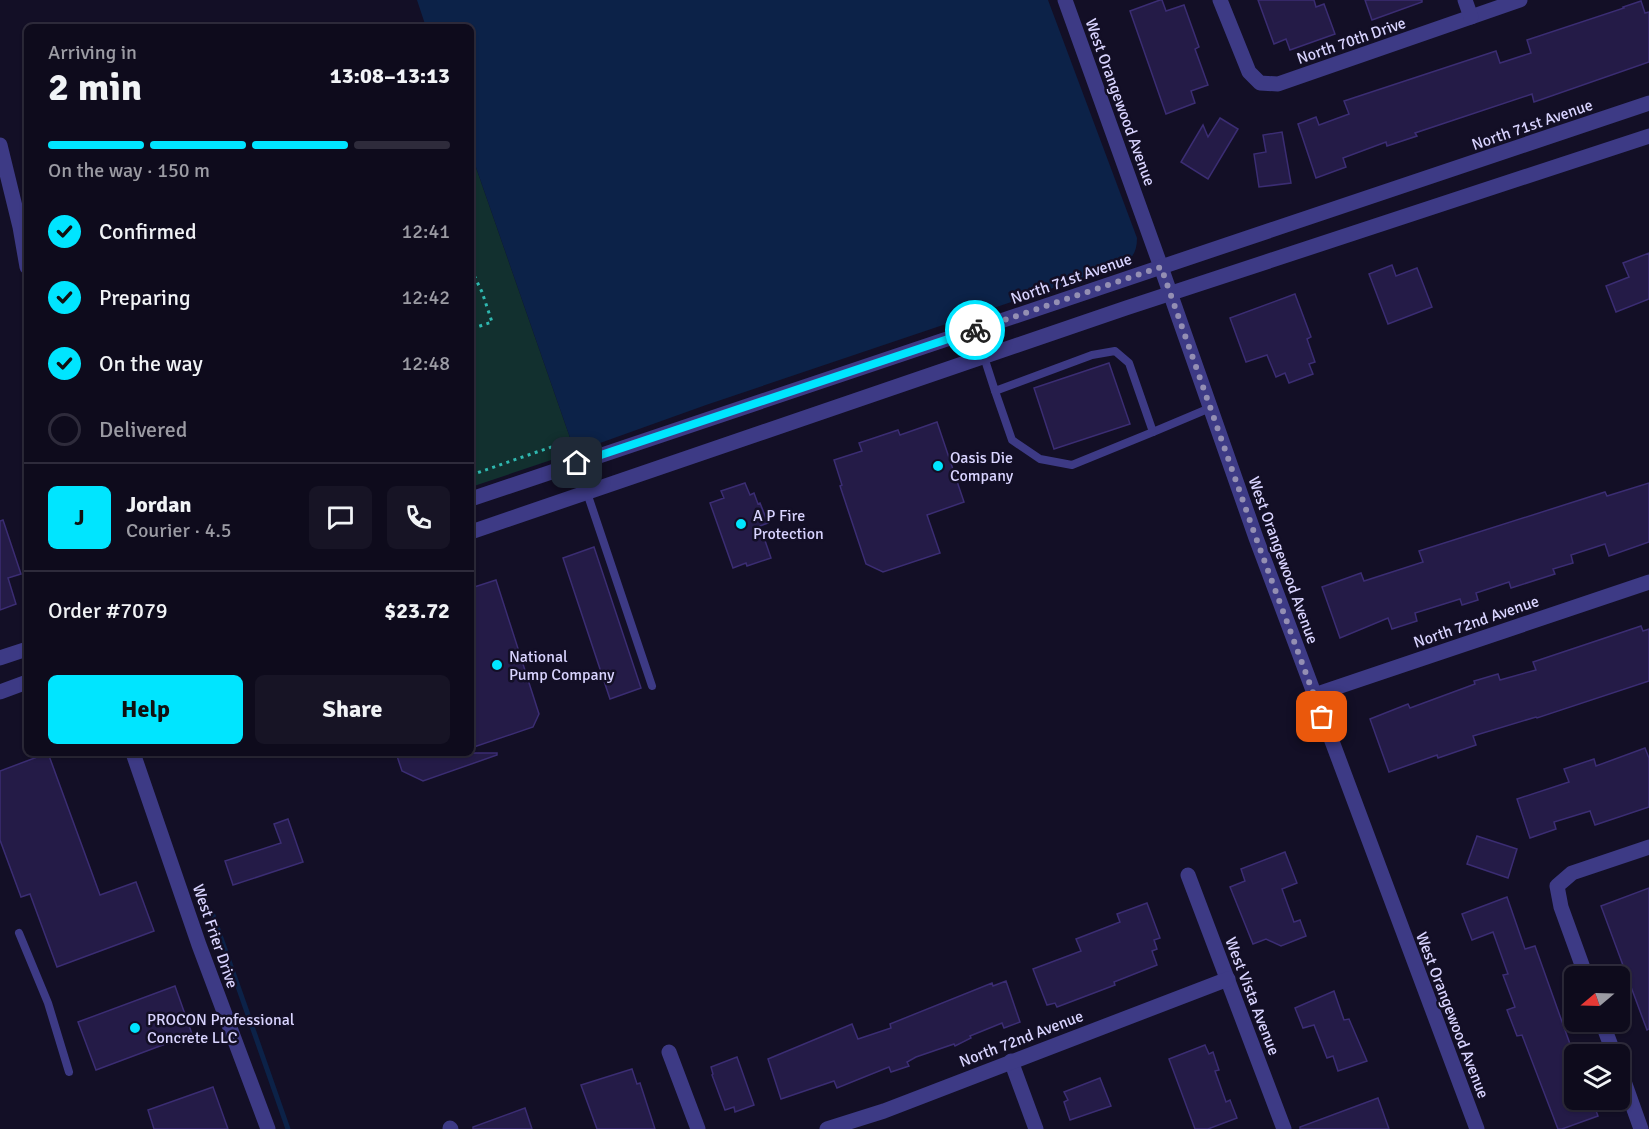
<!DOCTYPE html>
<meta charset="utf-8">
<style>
:root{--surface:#0e0b1c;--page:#171425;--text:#f1f3f6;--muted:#9b9ba3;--line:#2e2b3b;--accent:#00e5ff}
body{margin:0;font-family:Signika,sans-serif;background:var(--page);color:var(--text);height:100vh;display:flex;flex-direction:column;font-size:22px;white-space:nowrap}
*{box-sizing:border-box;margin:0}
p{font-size:20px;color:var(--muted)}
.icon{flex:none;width:33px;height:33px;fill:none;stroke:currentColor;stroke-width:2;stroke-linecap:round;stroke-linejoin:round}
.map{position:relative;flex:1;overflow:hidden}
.sheet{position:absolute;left:24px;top:24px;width:450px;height:732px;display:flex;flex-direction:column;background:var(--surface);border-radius:9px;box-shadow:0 2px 4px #0004,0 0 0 2px var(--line)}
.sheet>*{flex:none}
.needle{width:39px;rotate:251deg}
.buttons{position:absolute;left:1564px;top:966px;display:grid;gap:12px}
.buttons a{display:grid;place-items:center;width:66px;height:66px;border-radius:9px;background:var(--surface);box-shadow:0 2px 4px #0004,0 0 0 2px var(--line);font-size:30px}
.pin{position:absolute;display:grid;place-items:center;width:51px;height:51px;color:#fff;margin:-26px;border-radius:12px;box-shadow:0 3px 9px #0006}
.courier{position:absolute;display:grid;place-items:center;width:60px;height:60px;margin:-30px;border:4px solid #00e5ff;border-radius:50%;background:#fff;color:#222;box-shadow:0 2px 8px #0007}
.headline em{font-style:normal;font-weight:700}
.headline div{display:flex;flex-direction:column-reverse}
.headline{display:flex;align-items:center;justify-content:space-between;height:102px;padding:0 24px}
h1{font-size:39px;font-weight:700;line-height:45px}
.bar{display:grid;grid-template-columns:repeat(4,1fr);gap:9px 6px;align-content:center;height:72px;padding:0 24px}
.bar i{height:8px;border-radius:4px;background:var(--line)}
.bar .on{background:var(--accent)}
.bar p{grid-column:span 4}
.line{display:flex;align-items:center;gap:15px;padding:0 24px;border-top:2px solid var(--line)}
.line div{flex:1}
.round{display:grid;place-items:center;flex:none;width:63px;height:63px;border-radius:9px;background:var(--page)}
ol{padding:0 24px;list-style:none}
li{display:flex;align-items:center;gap:18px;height:66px}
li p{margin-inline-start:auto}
li .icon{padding:6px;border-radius:50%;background:var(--accent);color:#111;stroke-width:4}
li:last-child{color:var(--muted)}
li i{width:33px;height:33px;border:3px solid var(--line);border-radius:50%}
.action{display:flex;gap:12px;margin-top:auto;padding:12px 24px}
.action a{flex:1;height:69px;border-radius:9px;background:var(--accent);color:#111;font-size:24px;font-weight:700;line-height:69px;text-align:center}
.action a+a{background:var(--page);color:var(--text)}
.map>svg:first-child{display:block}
.green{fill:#12302f}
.water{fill:#0c2248}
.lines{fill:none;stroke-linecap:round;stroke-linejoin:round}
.stream{stroke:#0c2248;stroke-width:5}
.building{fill:#241b47;stroke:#3b2d73;stroke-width:1.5}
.path{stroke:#2fb8b0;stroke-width:3;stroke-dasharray:3 4.5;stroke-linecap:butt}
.service{stroke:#3d3a85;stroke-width:8}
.minor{stroke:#3d3a85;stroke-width:15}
.tertiary{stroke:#3d3a85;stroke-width:15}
.done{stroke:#948fb3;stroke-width:6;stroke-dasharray:0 10.8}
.route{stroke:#00e5ff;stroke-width:8}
.poi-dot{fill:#00e5ff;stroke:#130f26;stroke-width:2}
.labels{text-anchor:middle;stroke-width:5;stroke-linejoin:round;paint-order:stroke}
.street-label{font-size:16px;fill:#d9d4ff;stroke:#130f26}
.poi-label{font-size:16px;fill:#d9d4ff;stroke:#130f26;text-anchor:start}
</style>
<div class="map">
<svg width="1649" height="1129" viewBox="0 0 1649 1129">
<rect width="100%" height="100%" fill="#130f26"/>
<polygon class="green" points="471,153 575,452 471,487"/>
<path class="water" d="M417 0H1048L1137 238C1137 251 1133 259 1121 265L706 405 575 452 471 153V27H426Z"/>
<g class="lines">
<polyline class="stream" points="213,915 288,1129"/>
</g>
<g class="building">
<polygon points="1160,0 1162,0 1166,11 1184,5 1199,47 1195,49 1208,85 1191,91 1195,103 1166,114 1130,11"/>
<polygon points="1258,0 1314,0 1316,7 1324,4 1335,34 1290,50 1286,39 1274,44"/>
<polygon points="1365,0 1422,0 1422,2 1372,20"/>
<polygon points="1641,1 1645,13 1649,12 1649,62 1534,102 1532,94 1415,133 1417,136 1387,146 1386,142 1343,158 1346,167 1316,178 1298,124 1316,117 1319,125 1349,114 1344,101 1496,51 1500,63 1531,53 1527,40 1624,8 1623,7"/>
<polygon points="1220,118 1238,129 1208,179 1181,162 1203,125 1208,137"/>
<polygon points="1282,132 1291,183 1259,187 1254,154 1266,152 1263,135"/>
<polygon points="1649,253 1649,299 1616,312 1606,286 1629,277 1623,263"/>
<polygon points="1392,265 1396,276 1417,268 1432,307 1388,324 1369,274"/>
<polygon points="1295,294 1311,337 1307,339 1315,362 1309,364 1313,374 1289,383 1285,373 1276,377 1267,355 1246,362 1230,318"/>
<polygon points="1109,363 1130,424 1054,449 1034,388"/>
<polygon points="937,422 964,502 927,515 940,553 883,572 866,564 840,486 842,485 834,460 862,451 859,443 898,430 900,435"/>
<polygon points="745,483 750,495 754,493 758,504 760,503 768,523 760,526 771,558 747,566 746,563 733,568 710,503 724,498 721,491"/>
<polygon points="1649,483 1649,542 1609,556 1605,544 1571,555 1573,563 1553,569 1555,574 1511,588 1509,582 1476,593 1478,600 1462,605 1460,599 1415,613 1417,621 1392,629 1388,618 1340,638 1322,587 1361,573 1364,581 1423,562 1419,551 1605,492 1607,496"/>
<polygon points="3,520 21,574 8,578 16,604 0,610 0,521"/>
<polygon points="594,547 641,688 610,699 563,558"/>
<polygon points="496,580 539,714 533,727 471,748 471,588"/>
<polygon points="1641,626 1643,631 1649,629 1649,681 1537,718 1536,717 1473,736 1476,745 1438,758 1437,755 1389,772 1370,719 1408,704 1410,708 1475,684 1474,681 1498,674 1500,680 1536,670 1533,662"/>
<polygon points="1645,748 1649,758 1649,807 1595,825 1590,811 1554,822 1556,829 1530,838 1517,799 1569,782 1564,769 1594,759 1596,766"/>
<polygon points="48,753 100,895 136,882 154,931 57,967 30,894 21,897 0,840 0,771"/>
<polygon points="396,753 497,753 497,755 423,781 402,771"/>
<polygon points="288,819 303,862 233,885 225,861 281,843 274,824"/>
<polygon points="1477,836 1517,849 1508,878 1467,864"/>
<polygon points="1285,852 1297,883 1282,889 1294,922 1300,920 1306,936 1281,946 1266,939 1253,944 1230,887 1245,881 1241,869"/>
<polygon points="1649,888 1649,1029 1647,1030 1601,906"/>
<polygon points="1507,897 1525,949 1535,946 1575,1058 1575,1100 1592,1100 1598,1116 1562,1129 1558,1129 1522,1035 1517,1036 1507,1010 1515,1007 1503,975 1508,974 1493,932 1472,940 1462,914"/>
<polygon points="1147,903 1160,938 1154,940 1157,949 1152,951 1157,965 1114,982 1115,985 1057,1007 1055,1003 1047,1005 1033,969 1081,951 1076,939 1120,922 1117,914"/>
<polygon points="1006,981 1020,1022 1004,1028 1002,1023 970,1036 971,1038 955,1046 954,1044 916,1057 907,1062 909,1066 891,1072 889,1067 837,1088 834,1081 781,1099 768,1059 852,1024 858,1039 891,1028 890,1024 992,983 993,986"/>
<polygon points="175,986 192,1034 96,1070 78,1022"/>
<polygon points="1334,991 1344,1020 1349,1019 1367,1061 1338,1071 1333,1056 1327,1058 1314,1025 1303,1028 1295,1008"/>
<polygon points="1205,1045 1209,1054 1213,1052 1219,1070 1215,1071 1226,1102 1230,1100 1237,1118 1208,1129 1195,1129 1169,1059"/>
<polygon points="737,1057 754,1105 735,1112 734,1107 725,1110 712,1075 713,1074 711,1067"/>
<polygon points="632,1069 637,1084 640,1083 655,1129 597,1129 581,1085"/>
<polygon points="1100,1078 1111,1106 1070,1120 1064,1102 1068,1100 1064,1092"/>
<polygon points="213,1087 228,1129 154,1129 148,1110"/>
<polygon points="1378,1098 1389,1129 1300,1129 1300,1127"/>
<polygon points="525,1108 532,1129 473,1129 473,1127"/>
</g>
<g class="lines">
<g class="path">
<polyline points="471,269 482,292 492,322 471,329"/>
<polyline points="471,475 557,445"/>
</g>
<g class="service">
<polyline points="984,357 995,391 1092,355 1115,351 1129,363 1153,432 1210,408"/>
<polyline points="995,391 1012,440 1040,459 1072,465 1153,432"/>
<polyline points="577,463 652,686"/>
<polyline points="19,933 48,1003 69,1072"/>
</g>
<g class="minor">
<polyline points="1220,0 1249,72 1260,83 1278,84 1520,0"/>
<polyline points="1465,0 1471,17"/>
<polyline points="0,145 20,227 27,267"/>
<polyline points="1314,695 1649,582"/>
<polyline points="133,753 199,945 268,1129"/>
<polyline points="1188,875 1284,1129"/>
<polyline points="1586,976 1561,907 1557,886 1572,873 1649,847"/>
<polyline points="1602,1022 1614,1054"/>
<polyline points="669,1052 698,1129"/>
<polyline points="1011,1061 1036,1129"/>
<polyline points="1620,1070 1641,1129"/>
<polyline points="450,1128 451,1129"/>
<polyline points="827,1129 884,1111 1228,979"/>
</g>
<g class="tertiary">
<polyline points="1065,0 1161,267 1256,538 1477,1129"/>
<polyline points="471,499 1649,103"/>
<polyline points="471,532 1126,308 1649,136"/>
<polyline points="0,658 27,649"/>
<polyline points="0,692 27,682"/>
</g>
</g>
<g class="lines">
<polyline class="done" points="975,330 1161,267 1256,538 1322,717"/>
<polyline class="route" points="577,463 975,330"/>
</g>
<g class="poi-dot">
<circle cx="938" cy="466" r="6"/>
<circle cx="741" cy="524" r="6"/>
<circle cx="497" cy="665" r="6"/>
<circle cx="135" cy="1028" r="6"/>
</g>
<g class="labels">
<g class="street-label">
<text transform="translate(1351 40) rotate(-19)" y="6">North 70th Drive</text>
<text transform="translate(1121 102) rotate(70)" y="6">West Orangewood Avenue</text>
<text transform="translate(1532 124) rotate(-19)" y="6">North 71st Avenue</text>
<text transform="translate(1071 278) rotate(-19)" y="6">North 71st Avenue</text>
<text transform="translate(1284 560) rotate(70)" y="6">West Orangewood Avenue</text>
<text transform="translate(1476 621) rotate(-19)" y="6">North 72nd Avenue</text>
<text transform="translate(216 936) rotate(71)" y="6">West Frier Drive</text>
<text transform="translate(1253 996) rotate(69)" y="6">West Vista Avenue</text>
<text transform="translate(1453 1015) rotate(69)" y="6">West Orangewood Avenue</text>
<text transform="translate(1021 1038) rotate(-21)" y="6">North 72nd Avenue</text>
</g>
<g class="poi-label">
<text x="950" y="463">Oasis Die<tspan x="950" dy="18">Company</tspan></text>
<text x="753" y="521">A P Fire<tspan x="753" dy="18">Protection</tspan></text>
<text x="509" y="662">National<tspan x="509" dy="18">Pump Company</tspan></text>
<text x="147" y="1025">PROCON Professional<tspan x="147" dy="18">Concrete LLC</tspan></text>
</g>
</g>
</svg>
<div class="buttons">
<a><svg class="needle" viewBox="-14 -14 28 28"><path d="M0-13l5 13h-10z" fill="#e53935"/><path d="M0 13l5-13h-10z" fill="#9b9ba3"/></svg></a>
<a><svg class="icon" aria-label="layers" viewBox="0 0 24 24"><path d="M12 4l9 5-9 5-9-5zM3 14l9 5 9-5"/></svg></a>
</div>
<div class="pin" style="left:1322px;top:717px;background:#ea580c"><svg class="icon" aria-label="bag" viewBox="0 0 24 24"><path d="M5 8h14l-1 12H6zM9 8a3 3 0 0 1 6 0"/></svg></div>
<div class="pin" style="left:577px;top:463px;background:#1f2937"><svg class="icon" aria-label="home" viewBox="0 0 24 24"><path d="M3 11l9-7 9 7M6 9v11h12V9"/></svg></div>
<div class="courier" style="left:975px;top:330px"><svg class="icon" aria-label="bike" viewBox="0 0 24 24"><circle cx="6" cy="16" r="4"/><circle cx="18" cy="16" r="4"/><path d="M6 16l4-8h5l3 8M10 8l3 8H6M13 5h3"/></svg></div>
<section class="sheet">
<div class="headline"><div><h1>2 min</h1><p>Arriving in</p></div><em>13:08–13:13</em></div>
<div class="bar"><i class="on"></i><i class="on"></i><i class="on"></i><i></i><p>On the way · 150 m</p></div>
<ol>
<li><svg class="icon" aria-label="check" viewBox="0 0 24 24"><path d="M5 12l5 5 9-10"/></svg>Confirmed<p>12:41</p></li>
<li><svg class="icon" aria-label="check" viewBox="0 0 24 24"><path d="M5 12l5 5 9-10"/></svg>Preparing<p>12:42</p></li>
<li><svg class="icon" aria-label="check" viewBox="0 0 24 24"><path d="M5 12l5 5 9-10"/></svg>On the way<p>12:48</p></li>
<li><i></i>Delivered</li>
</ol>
<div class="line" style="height:108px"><b class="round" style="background:var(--accent);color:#111">J</b><div><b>Jordan</b><p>Courier · 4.5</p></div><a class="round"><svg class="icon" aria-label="chat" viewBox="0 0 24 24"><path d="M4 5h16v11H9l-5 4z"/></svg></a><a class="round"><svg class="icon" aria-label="phone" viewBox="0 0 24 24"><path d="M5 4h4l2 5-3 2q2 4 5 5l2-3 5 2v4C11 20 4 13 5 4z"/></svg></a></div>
<div class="line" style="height:78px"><div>Order #7079</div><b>$23.72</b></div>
<div class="action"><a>Help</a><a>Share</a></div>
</section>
</div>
